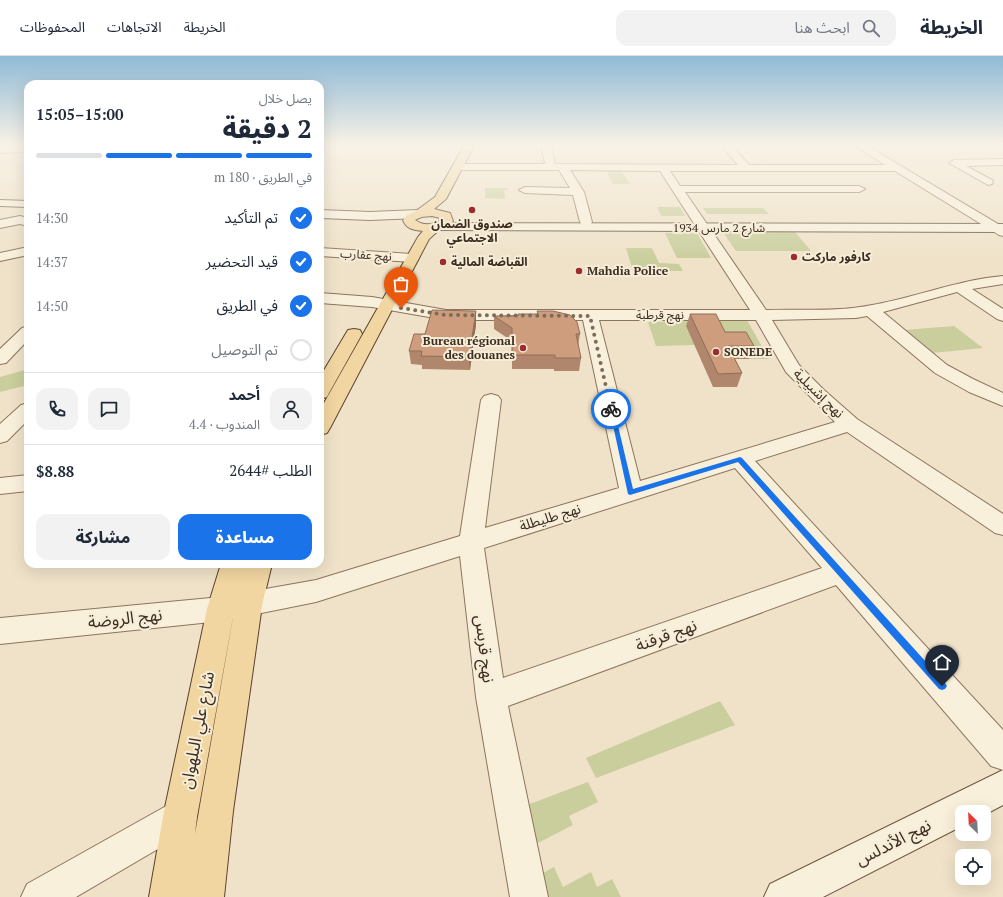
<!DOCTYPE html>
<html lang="ar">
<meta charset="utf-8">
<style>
:root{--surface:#fff;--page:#f2f2f3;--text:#1f2937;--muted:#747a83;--line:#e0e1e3;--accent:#1a73e8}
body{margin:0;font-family:"PT Serif","Noto Sans Arabic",serif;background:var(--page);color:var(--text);direction:rtl;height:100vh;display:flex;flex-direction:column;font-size:15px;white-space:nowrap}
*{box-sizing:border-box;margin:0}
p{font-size:13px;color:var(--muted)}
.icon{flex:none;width:22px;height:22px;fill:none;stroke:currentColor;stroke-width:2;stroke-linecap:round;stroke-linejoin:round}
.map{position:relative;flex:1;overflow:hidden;direction:ltr}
.panel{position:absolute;left:24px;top:24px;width:300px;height:488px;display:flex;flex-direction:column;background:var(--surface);border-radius:12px;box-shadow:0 4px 16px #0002;direction:rtl}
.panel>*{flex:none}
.needle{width:26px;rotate:336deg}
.fabs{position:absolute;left:955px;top:749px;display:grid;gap:8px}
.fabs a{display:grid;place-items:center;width:36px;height:36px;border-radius:8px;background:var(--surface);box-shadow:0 4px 16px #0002;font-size:20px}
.pin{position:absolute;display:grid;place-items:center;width:34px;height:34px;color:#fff;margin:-41px -17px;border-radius:50% 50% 50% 0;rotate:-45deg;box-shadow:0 0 4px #0007}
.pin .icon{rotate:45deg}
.courier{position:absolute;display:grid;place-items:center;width:40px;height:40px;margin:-20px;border:3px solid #1a73e8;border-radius:50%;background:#fff;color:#222;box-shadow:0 1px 5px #0007}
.headline em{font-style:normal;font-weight:800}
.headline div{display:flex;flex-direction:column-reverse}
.headline{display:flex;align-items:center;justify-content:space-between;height:68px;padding:0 12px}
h1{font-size:26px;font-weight:800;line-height:30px}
.bar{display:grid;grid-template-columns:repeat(4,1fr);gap:6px 4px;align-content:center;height:48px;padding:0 12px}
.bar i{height:5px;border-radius:3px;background:var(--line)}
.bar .on{background:var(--accent)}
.bar p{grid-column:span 4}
.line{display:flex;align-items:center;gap:10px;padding:0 12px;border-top:1px solid var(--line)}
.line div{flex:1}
.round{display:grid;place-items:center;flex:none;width:42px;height:42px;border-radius:12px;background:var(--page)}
ol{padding:0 12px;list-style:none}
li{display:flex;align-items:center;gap:12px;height:44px}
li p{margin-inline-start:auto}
li .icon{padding:4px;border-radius:50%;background:var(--accent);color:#fff;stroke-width:4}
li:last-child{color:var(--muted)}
li i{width:22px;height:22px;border:2px solid var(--line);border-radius:50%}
.action{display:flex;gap:8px;margin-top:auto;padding:8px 12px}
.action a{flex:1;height:46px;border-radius:12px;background:var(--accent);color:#fff;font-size:16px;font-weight:800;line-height:46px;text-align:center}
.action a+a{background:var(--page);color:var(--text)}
header{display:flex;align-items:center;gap:24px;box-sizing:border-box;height:56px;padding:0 20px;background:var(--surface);border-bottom:1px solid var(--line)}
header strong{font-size:19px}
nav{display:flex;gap:22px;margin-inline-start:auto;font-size:14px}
.search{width:280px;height:36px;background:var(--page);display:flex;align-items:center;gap:10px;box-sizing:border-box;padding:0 14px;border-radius:12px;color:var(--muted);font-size:15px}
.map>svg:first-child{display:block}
.green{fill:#c9ce9c}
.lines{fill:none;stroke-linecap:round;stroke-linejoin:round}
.street-casing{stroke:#8c745d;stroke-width:2}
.secondary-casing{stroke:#6e5640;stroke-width:2}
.primary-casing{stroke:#5a4331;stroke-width:2}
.street{fill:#f9f0dc;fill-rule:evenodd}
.secondary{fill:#f9f0dc;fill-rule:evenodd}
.primary{fill:#f1d6a1;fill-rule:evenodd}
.wall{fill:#b0876c}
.shaded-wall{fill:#906e58}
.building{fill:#cd9d7e;stroke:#906e58}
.route{fill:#1a73e8}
.done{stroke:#7b6c5b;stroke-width:4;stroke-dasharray:0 7.2}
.poi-dot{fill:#9b2c30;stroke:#f6edd8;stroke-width:1.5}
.labels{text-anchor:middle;stroke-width:4;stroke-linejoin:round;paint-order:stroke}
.far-poi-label{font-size:12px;font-weight:bold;fill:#3c2d20;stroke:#f6edd8;text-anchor:start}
.far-street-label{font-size:12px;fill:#3c2d20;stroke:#f6edd8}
.street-label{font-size:14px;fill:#3c2d20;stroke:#f6edd8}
.near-street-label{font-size:17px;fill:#3c2d20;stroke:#f6edd8}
</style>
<header>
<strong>الخريطة</strong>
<div class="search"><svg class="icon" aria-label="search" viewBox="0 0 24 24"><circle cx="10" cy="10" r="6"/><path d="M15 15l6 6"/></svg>ابحث هنا</div>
<nav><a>الخريطة</a><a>الاتجاهات</a><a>المحفوظات</a></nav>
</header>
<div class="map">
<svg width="1003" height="841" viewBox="0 0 1003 841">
<rect width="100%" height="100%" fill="#efe2c8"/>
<g class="green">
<polygon points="606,114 621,114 630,128 613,128"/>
<polygon points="485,132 508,132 509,133 504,134 505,143 485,142"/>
<polygon points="657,151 680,151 685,160 661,160"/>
<polygon points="703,152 763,152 769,158 707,158"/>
<polygon points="723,176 795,176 811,195 736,195"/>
<polygon points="665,177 697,177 711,202 677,202"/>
<polygon points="626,192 652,192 659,207 679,208 683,215 633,215"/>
<polygon points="747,264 769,303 749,303 741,289 686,270 695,289 656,290 648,266"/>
<polygon points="954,270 983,292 932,297 904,274"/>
<polygon points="28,313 28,329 0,336 0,321"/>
<polygon points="720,645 735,669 596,722 586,702"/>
<polygon points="588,726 598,746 569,760 573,769 532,790 543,817 554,811 563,831 591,816 597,831 612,823 621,841 545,841 522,751"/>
</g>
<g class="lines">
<defs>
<g id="street">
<path d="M541 88H551L555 108 738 109 720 88H730L749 109H885L853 88H864L1003 171V180L999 179 895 115H670L680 130H859L865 133 859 136H685L766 254C801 253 838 256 872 249 917 241 958 224 1003 220V228L972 233 1003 253V265L997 263 957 236 883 256 947 309 973 323 1003 337V350L969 336 935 317 867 260 856 262 772 264 799 309 824 334 857 363 1003 458V479L995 477 847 376 755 405 1003 674V714L991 710 836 529 508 650 548 841H510L476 641 460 500 316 546 221 565 0 588V562L221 541 316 524 460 480 481 344 484 340 491 338 498 340 501 344 485 472 619 432 583 264H446L372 251 320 247V237L372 241 446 254H750L660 115 570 114 584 136 592 166 590 169H582L580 166 573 139 525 137 519 134 525 131 570 132 559 114H457L452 111 457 108H545ZM599 264H756L786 316 835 366 640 425ZM735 412 822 512 503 622 484 492Z"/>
<polygon points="28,90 28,96 0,97 0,91"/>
<polygon points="1003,103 1003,109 966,110 992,124 993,126 992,128 988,129 949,107 954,104"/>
<polygon points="20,160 28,162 28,170 20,168 0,172 0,164"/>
<polygon points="28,191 28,199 0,205 0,197"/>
<polygon points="320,192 412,198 417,199 419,202 417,205 412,206 320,200"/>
<polygon points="28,270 28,284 6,307 0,308 0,293 22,272"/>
<polygon points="28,347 28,364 7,385 0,387 0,368 21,349"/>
<polygon points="28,419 28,435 0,438 0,422"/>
<polygon points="180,744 192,749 197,761 192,773 76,841 21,841 27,828 168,749"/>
</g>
<g id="secondary">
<polygon points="0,144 28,145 28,151 0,150"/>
<polygon points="320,154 370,156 418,154 422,155 424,158 422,161 418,162 370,164 320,162"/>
<polygon points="435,167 1003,168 1003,176 431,174 429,171 431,168"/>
<polygon points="1003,714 1003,749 984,759 984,756 962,756 962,770 823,841 764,841 770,828"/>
</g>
<g id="primary">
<path d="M465 88H475L446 143 434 153 450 157 453 165 448 171 439 174 429 183 330 372 327 377 320 379V354L418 181 423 175C414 174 406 173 403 164L407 159 416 155 435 141ZM432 160 440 162 441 164C433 169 423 170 415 164L421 161Z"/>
<polygon points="354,273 360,274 362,278 329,337 327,341 320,343 320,321 348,274"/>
<path d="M221 508H272L262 549 233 755 224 841H149L163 761 207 553ZM235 550 199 755 195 778 197 761Z"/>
</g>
</defs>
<use href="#street" class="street-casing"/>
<use href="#secondary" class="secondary-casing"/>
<use href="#primary" class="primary-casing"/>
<use href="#street" class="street"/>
<use href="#secondary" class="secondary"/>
<use href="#primary" class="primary"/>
</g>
<g class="wall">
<polygon points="476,255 476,268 470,314 422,313 422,309 411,308 409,295 425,278"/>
<polygon points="537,255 580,278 578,290 581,302 579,315 554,315 554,313 512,313 512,285 494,273 494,260 537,258"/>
<polygon points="690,258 754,290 749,303 735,303 742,317 737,331 713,331 686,270"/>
</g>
<polygon class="shaded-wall" points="476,255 476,268 470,314 469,301"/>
<g class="building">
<polygon points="432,254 476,255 469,301 421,300 422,295 409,295 414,278 425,278"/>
<polygon points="537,255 553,255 570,259 577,266 580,278 576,278 581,302 555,302 555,299 512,299 512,272 494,260 518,260 518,258 538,258"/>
<polygon points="690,258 716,258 725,276 746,276 754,290 728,290 742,317 718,318"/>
</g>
<linearGradient id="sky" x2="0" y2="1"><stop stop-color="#8fbad6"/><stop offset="0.43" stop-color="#f8f2e6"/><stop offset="1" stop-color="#f8f2e6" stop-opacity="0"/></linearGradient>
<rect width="1003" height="206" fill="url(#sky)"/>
<polygon class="route" points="609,351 614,353 633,433 740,401 742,402 945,627 947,630 945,633 942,634 939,633 738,406 630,439 628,438"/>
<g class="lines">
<polyline class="done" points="401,252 446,259 590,260 611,353"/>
</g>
<g class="poi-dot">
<circle cx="472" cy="154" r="4"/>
<circle cx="794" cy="201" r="4"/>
<circle cx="443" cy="206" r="4"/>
<circle cx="579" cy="215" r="4"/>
<circle cx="523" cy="292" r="4"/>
<circle cx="716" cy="296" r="4"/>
</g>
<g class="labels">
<g class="far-poi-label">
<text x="472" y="172" text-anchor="middle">صندوق الضمان<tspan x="472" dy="14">الاجتماعي</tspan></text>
<text x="802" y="205">كارفور ماركت</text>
<text x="451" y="210">القباضة المالية</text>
<text x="587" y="219">Mahdia Police</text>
<text x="515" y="289" text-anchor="end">Bureau régional<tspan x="515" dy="14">des douanes</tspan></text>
<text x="724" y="300">SONEDE</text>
</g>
<g class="far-street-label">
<text x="719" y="176">شارع 2 مارس 1934</text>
<text transform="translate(366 199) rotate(4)" y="4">نهج عقارب</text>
<text x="660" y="263">نهج قرطبة</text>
</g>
<g class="street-label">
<text transform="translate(819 337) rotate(44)" y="5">نهج إشبيلية</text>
<text transform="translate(550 461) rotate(-17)" y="5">نهج طليطلة</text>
</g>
<g class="near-street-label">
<text transform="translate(125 562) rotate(-6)" y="6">نهج الروضة</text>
<text transform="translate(666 579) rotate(-20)" y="6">نهج قرقنة</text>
<text transform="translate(485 593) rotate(83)" y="6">نهج قربس</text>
<text transform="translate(197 674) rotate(-79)" y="6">شارع علي البلهوان</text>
<text transform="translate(893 786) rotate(-27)" y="6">نهج الأندلس</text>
</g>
</g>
</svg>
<div class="fabs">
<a><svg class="needle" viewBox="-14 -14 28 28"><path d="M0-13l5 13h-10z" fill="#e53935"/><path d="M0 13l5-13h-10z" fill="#747a83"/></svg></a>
<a><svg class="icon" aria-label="locate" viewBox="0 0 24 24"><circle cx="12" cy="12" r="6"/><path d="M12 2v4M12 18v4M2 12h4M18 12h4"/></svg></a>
</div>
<div class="pin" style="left:401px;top:252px;background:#ea580c"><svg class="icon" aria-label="bag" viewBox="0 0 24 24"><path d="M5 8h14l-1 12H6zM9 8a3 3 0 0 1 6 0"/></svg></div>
<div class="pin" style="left:942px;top:630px;background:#1f2937"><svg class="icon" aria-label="home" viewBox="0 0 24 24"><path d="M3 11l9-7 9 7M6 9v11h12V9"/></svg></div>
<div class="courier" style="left:611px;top:353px"><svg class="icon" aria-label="bike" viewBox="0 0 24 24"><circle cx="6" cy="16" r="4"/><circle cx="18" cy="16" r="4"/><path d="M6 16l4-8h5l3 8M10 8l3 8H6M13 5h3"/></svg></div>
<section class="panel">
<div class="headline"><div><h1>2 دقيقة</h1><p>يصل خلال</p></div><em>15:00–15:05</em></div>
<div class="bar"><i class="on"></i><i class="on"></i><i class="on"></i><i></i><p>في الطريق · 180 m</p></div>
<ol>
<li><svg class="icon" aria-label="check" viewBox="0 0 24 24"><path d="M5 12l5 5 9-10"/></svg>تم التأكيد<p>14:30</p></li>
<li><svg class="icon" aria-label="check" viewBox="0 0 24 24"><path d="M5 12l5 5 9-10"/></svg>قيد التحضير<p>14:37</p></li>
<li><svg class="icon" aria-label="check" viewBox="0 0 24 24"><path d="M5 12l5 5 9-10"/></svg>في الطريق<p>14:50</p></li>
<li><i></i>تم التوصيل</li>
</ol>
<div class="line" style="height:72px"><a class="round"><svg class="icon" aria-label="person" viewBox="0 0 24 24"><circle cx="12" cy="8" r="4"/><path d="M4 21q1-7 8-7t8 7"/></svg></a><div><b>أحمد</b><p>المندوب · 4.4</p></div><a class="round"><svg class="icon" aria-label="chat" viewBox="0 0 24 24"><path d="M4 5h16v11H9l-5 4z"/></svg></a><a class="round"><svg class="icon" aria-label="phone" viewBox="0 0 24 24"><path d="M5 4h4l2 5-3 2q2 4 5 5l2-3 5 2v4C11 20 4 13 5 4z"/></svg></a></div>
<div class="line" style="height:52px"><div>الطلب #2644</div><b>$8.88</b></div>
<div class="action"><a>مساعدة</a><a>مشاركة</a></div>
</section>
</div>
